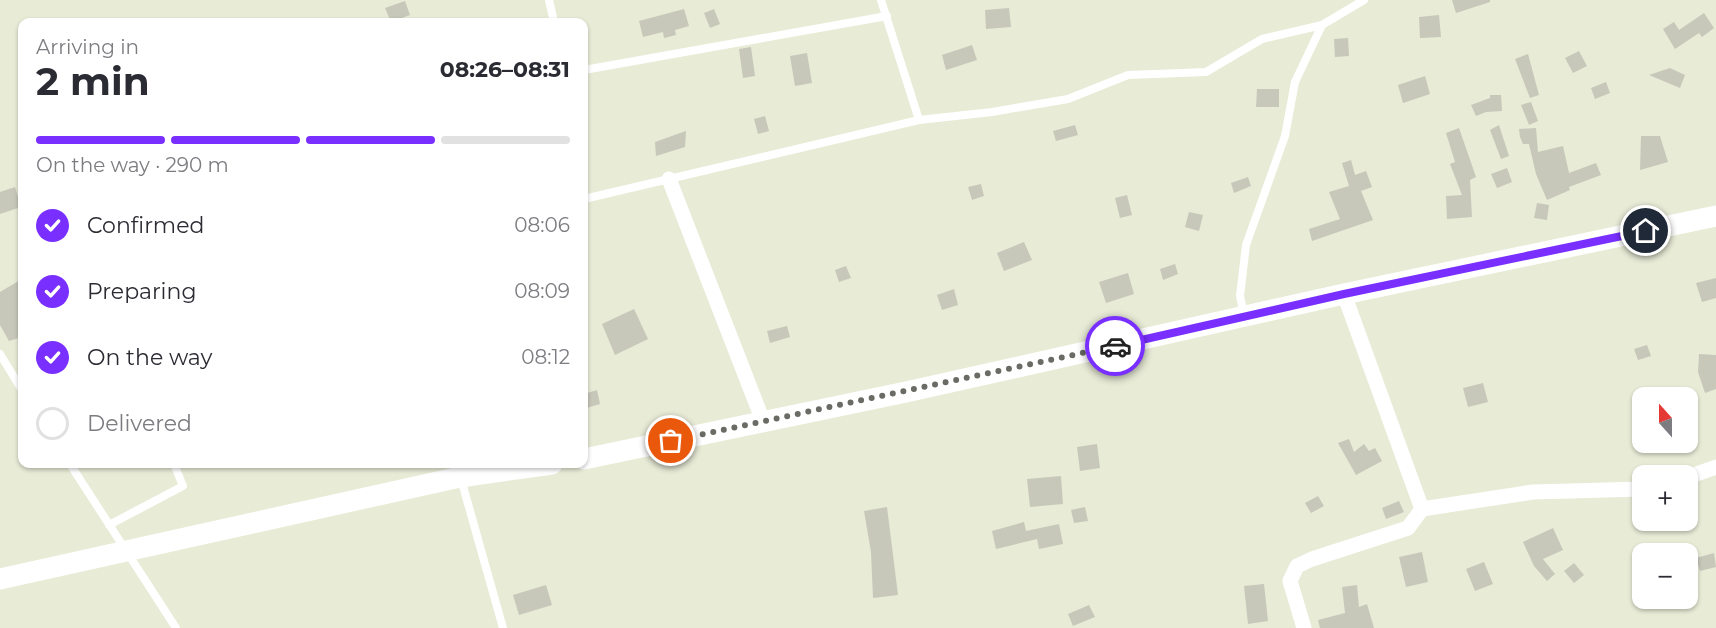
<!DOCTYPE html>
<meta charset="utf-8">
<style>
:root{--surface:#fff;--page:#f7f7f7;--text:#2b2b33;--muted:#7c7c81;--line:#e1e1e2;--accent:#792fff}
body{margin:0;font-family:Montserrat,sans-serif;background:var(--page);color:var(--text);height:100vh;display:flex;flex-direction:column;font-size:22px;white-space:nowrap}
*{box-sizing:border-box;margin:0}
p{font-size:20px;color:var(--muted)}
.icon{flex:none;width:33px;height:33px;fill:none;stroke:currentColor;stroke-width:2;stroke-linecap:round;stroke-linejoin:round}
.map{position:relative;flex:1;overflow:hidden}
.panel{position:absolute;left:18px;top:18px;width:570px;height:450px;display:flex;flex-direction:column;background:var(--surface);border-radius:12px;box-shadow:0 2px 4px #0004}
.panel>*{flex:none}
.needle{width:39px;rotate:339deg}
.buttons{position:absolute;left:1632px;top:387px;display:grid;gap:12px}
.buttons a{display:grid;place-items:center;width:66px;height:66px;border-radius:12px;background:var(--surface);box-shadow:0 2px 4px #0004;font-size:30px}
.pin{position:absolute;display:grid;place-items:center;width:51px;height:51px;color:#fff;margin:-26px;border:3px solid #fff;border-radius:50%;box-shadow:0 2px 6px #0007}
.courier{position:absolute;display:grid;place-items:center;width:60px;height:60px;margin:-30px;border:4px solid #792fff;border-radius:50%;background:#fff;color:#222;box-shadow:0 2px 8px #0007}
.headline em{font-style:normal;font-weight:700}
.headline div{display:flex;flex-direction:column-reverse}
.headline{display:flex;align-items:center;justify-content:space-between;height:102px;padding:0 18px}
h1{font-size:39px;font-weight:700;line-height:45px}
.bar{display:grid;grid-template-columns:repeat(4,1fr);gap:9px 6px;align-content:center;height:72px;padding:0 18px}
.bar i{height:8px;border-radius:4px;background:var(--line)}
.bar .active{background:var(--accent)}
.bar p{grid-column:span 4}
ol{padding:0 18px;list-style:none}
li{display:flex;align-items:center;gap:18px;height:66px}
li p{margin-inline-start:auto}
li .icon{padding:6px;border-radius:50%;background:var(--accent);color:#fff;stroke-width:4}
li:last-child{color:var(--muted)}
li i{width:33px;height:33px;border:3px solid var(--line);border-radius:50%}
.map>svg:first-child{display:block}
.building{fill:#c7c8ba}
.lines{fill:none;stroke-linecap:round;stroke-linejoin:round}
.service{stroke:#fff;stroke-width:8}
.minor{stroke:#fff;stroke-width:15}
.secondary{stroke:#fff;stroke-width:21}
.done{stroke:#6a6b64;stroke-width:6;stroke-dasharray:0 10.8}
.route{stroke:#792fff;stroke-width:8}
</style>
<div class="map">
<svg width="1716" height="628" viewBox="0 0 1716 628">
<rect width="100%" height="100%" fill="#e8ebd6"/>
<g class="building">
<polygon points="1452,0 1490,0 1490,2 1456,13"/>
<polygon points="405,1 410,15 391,22 385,8"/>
<polygon points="1009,8 1011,27 986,29 985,10"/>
<polygon points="684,9 689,26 675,30 676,35 664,38 663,32 643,37 639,21"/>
<polygon points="714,9 720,24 710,28 704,13"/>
<polygon points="1704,13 1714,28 1702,37 1699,33 1675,49 1663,29 1674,22 1679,30"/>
<polygon points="1439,15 1441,37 1420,38 1419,17"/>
<polygon points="1348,38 1349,56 1335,57 1334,39"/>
<polygon points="972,45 977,60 946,70 942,55"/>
<polygon points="751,47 755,76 743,78 739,49"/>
<polygon points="1579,51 1587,66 1573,73 1565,58"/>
<polygon points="807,53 812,83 795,86 790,56"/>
<polygon points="1528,54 1539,95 1530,98 1515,59"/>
<polygon points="1670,68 1685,75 1680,88 1649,75"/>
<polygon points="1425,76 1430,94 1403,103 1398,85"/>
<polygon points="1606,82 1610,93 1595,99 1591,88"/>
<polygon points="1257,89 1279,89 1279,107 1256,107"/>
<polygon points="1490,95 1501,95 1502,111 1486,112 1476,116 1471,105 1490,98"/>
<polygon points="1531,102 1538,121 1529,125 1521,105"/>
<polygon points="765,116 769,131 758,134 754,119"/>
<polygon points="1075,125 1078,135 1056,141 1053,131"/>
<polygon points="1499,125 1509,156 1501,159 1490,130"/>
<polygon points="1459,128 1476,177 1470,180 1472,217 1447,219 1446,196 1462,195 1450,164 1455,162 1446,133"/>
<polygon points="1536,128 1538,152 1563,146 1569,173 1596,163 1601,175 1569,187 1570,190 1547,200 1536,174 1529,144 1523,144 1520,137 1519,129"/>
<polygon points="686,131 685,147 656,156 655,142"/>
<polygon points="1641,136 1660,136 1668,162 1640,170"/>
<polygon points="1351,160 1355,175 1366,171 1372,187 1361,191 1373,220 1312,241 1309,229 1340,219 1329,192 1349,186 1342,163"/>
<polygon points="1507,168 1512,182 1497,188 1491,174"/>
<polygon points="1248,177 1251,186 1234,193 1231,183"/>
<polygon points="981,184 984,196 972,200 968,187"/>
<polygon points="15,187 21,207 0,214 0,192"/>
<polygon points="1127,195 1132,215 1120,218 1115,198"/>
<polygon points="1537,203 1549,205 1547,220 1534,218"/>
<polygon points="1189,212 1203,215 1199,231 1185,227"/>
<polygon points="1024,242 1032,260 1004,271 997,253"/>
<polygon points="1175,264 1178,274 1163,280 1160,269"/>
<polygon points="846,266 851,278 839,282 835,270"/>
<polygon points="1128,273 1134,294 1106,303 1099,282"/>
<polygon points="1716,278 1716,298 1702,302 1696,283"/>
<polygon points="22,279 22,337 9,341 0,325 0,292"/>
<polygon points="954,289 958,305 942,310 937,295"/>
<polygon points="634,309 648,339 615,355 602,324"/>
<polygon points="787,326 790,337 770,343 767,331"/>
<polygon points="1647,345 1651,356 1638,360 1634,349"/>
<polygon points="1699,354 1716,355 1716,389 1705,393 1698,372"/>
<polygon points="1483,383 1488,402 1468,407 1463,388"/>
<polygon points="597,390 600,404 586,408 584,394"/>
<polygon points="1349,439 1354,452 1364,444 1369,451 1375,448 1382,461 1356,475 1338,443"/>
<polygon points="1097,444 1100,468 1080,471 1077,447"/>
<polygon points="1061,476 1063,504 1030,507 1027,479"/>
<polygon points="1318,496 1324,506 1311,513 1305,503"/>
<polygon points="1399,501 1404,512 1386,519 1382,508"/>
<polygon points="887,507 898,595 873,598 871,552 864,511"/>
<polygon points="1085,507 1088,521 1074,523 1071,510"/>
<polygon points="1024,522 1026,531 1059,524 1063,544 1039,549 1037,539 996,549 992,531"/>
<polygon points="1553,528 1563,550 1543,559 1555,574 1547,581 1534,566 1523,542"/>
<polygon points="1422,552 1428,582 1406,587 1399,557"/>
<polygon points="1714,553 1716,567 1700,571 1696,558"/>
<polygon points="1484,562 1493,584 1475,591 1466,569"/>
<polygon points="1574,563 1584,575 1574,583 1564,571"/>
<polygon points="1264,584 1268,621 1248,624 1244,586"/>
<polygon points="546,585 552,605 519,615 513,595"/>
<polygon points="1357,585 1359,607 1367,604 1374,628 1320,628 1318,620 1345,613 1342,587"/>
<polygon points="1089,605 1095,617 1073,626 1068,614"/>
</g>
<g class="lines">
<g class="service">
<polyline points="549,0 554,22"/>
<polyline points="584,70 887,16"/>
<polyline points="919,120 992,112 1068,99 1128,75 1206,72 1262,39 1322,25"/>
<polyline points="584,199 919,120 881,0"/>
<polyline points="1244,314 1240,296 1246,245 1285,136 1295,82 1322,25 1364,0"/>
<polyline points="0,354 22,390"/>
<polyline points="70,464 176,628"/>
<polyline points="461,479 503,628"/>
<polyline points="109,525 183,486 174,464"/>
</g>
<g class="minor">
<polyline points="669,179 763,421"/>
<polyline points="1688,477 1716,467"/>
<polyline points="1422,509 1533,492 1642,489"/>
<polyline points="1304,628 1290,581 1297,566 1312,559 1408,528 1422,509 1344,294"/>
</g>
<g class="secondary">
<polyline points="584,459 906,392 1344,294 1716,216"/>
<polyline points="0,579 460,477 552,464"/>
</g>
</g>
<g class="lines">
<polyline class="done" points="671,441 1115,346"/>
<polyline class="route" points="1115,346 1344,294 1646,231"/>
</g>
</svg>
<div class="buttons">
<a><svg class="needle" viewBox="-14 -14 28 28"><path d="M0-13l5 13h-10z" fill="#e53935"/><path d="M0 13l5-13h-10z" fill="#7c7c81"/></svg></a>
<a>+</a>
<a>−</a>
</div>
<div class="pin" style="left:671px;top:441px;background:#ea580c"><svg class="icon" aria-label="bag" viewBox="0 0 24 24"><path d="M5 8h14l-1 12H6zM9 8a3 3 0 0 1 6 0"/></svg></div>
<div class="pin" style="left:1646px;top:231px;background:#1f2937"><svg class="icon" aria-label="home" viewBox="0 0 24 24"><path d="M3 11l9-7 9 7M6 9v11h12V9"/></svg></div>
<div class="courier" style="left:1115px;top:346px"><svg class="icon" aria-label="car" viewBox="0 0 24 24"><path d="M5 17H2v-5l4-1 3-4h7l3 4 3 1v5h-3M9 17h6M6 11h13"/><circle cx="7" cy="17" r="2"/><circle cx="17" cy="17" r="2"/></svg></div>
<section class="panel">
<div class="headline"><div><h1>2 min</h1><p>Arriving in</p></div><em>08:26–08:31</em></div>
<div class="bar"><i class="active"></i><i class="active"></i><i class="active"></i><i></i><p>On the way · 290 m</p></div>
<ol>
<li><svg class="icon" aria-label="check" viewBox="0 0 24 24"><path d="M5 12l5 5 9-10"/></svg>Confirmed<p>08:06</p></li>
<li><svg class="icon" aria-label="check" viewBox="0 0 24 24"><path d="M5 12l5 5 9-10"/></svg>Preparing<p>08:09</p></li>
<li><svg class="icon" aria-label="check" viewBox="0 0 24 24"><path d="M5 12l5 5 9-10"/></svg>On the way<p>08:12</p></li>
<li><i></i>Delivered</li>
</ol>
</section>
</div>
